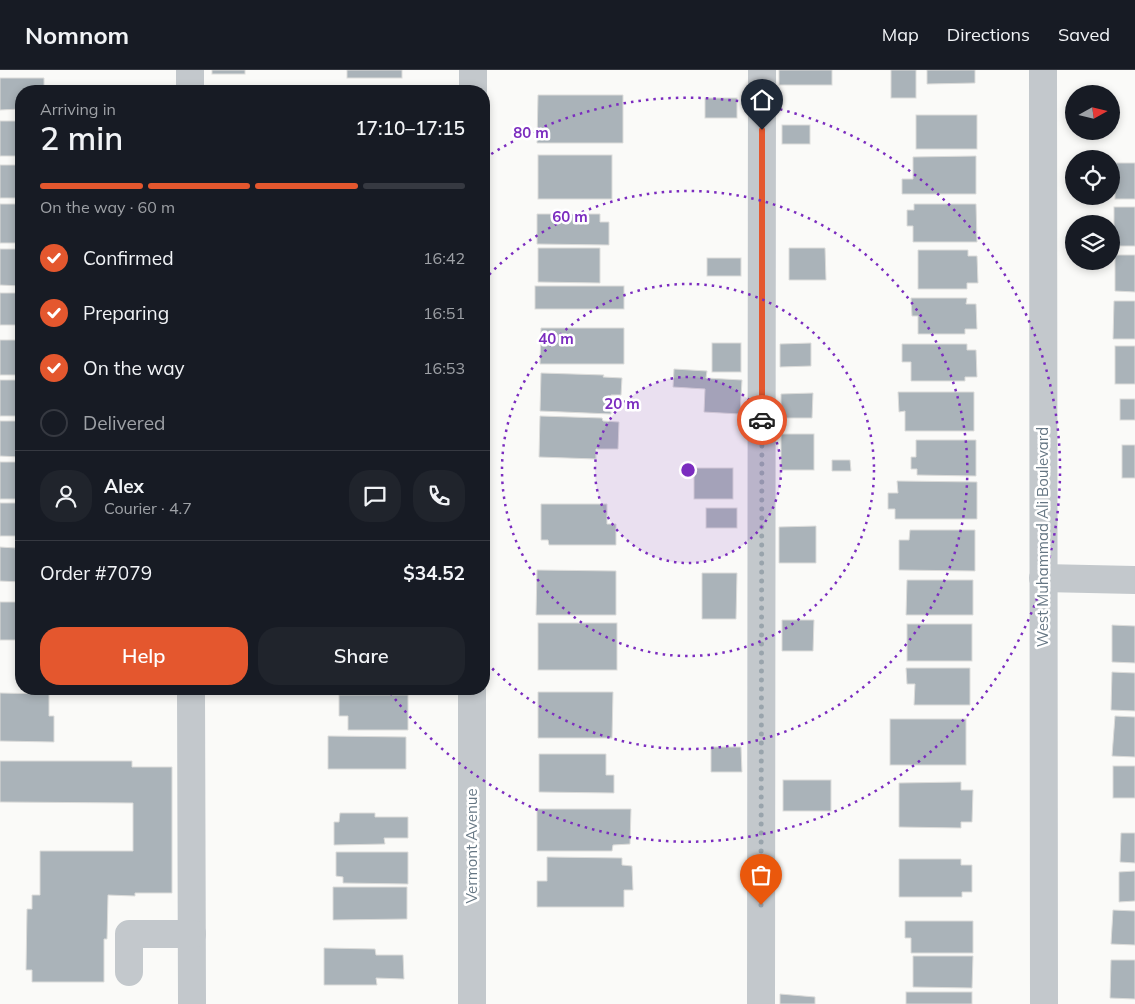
<!DOCTYPE html>
<meta charset="utf-8">
<style>
:root{--surface:#171b24;--page:#20242c;--text:#f1f3f6;--muted:#9ea1a6;--line:#363941;--accent:#e4572e}
body{margin:0;font-family:Mulish,sans-serif;background:var(--page);color:var(--text);height:100vh;display:flex;flex-direction:column;font-size:19px;white-space:nowrap}
*{box-sizing:border-box;margin:0}
p{font-size:16px;color:var(--muted)}
.icon{flex:none;width:28px;height:28px;fill:none;stroke:currentColor;stroke-width:2;stroke-linecap:round;stroke-linejoin:round}
.map{position:relative;flex:1;overflow:hidden}
.details{position:absolute;left:15px;top:15px;width:475px;height:610px;display:flex;flex-direction:column;background:var(--surface);border-radius:20px;box-shadow:0 2px 8px #0003}
.details>*{flex:none}
.needle{width:32px;rotate:82deg}
.controls{position:absolute;left:1065px;top:15px;display:grid;gap:10px}
.controls a{display:grid;place-items:center;width:55px;height:55px;border-radius:50%;background:var(--surface);box-shadow:0 2px 8px #0003;font-size:25px}
.pin{position:absolute;display:grid;place-items:center;width:42px;height:42px;color:#fff;margin:-51px -21px;border-radius:50% 50% 50% 0;rotate:-45deg;box-shadow:0 0 5px #0007}
.pin .icon{rotate:45deg}
.courier{position:absolute;display:grid;place-items:center;width:50px;height:50px;margin:-25px;border:4px solid #e4572e;border-radius:50%;background:#fff;color:#222;box-shadow:0 1px 6px #0007}
.overview em{font-style:normal;font-weight:600}
.overview div{display:flex;flex-direction:column-reverse}
.overview{display:flex;align-items:center;justify-content:space-between;height:85px;padding:0 25px}
h1{font-size:32px;font-weight:600;line-height:38px}
.bar{display:grid;grid-template-columns:repeat(4,1fr);gap:8px 5px;align-content:center;height:60px;padding:0 25px}
.bar i{height:6px;border-radius:4px;background:var(--line)}
.bar .active{background:var(--accent)}
.bar p{grid-column:span 4}
.line{display:flex;align-items:center;gap:12px;padding:0 25px;border-top:1px solid var(--line)}
.line div{flex:1}
.round{display:grid;place-items:center;flex:none;width:52px;height:52px;border-radius:20px;background:var(--page)}
ol{padding:0 25px;list-style:none}
li{display:flex;align-items:center;gap:15px;height:55px}
li p{margin-inline-start:auto}
li .icon{padding:5px;border-radius:50%;background:var(--accent);color:#fff;stroke-width:4}
li:last-child{color:var(--muted)}
li i{width:28px;height:28px;border:2px solid var(--line);border-radius:50%}
.cta{display:flex;gap:10px;margin-top:auto;padding:10px 25px}
.cta a{flex:1;height:58px;border-radius:20px;background:var(--accent);color:#fff;font-size:20px;font-weight:600;line-height:58px;text-align:center}
.cta a+a{background:var(--page);color:var(--text)}
header{display:flex;align-items:center;gap:30px;box-sizing:border-box;height:70px;padding:0 25px;background:var(--surface);border-bottom:1px solid var(--line)}
header strong{font-size:24px}
nav{display:flex;gap:28px;margin-inline-start:auto;font-size:18px}
.map>svg:first-child{display:block}
.building{fill:#aab3b9;stroke:#dcdcda}
.lines{fill:none;stroke-linecap:round;stroke-linejoin:round}
.minor{stroke:#c3c8cc;stroke-width:28}
.done{stroke:#99a4ac;stroke-width:5;stroke-dasharray:0 9}
.route{stroke:#e4572e;stroke-width:6}
.ring{fill:none;stroke:#7b2cbf;stroke-width:2.5;stroke-dasharray:2.5 5}
.labels{text-anchor:middle;stroke-width:5;stroke-linejoin:round;paint-order:stroke}
.street-label{font-size:15px;fill:#657683;stroke:#fff}
.centre{fill:#7b2cbf;stroke:#fff;stroke-width:2.5}
.ring-label{font-size:15px;text-anchor:middle;font-weight:bold;fill:#7b2cbf;stroke:#fff;stroke-width:5;stroke-linejoin:round;paint-order:stroke}
</style>
<header>
<strong>Nomnom</strong>
<nav><a>Map</a><a>Directions</a><a>Saved</a></nav>
</header>
<div class="map">
<svg width="1135" height="934" viewBox="0 0 1135 934">
<rect width="100%" height="100%" fill="#fafaf8"/>
<g class="building">
<rect x="212" y="0" width="33" height="4"/>
<rect x="347" y="0" width="55" height="8"/>
<rect x="779" y="0" width="53" height="15"/>
<rect x="891" y="0" width="25" height="28"/>
<polygon points="927,0 975,0 975,13 927,14"/>
<polygon points="0,8 44,8 44,21 21,21 21,39 0,40"/>
<rect x="317" y="16" width="87" height="5"/>
<polygon points="538,25 623,25 623,73 537,73"/>
<rect x="705" y="28" width="32" height="20"/>
<rect x="916" y="45" width="61" height="34"/>
<rect x="0" y="51" width="21" height="35"/>
<rect x="782" y="55" width="28" height="19"/>
<rect x="538" y="85" width="74" height="44"/>
<polygon points="976,86 976,124 902,124 902,109 913,109 913,87"/>
<rect x="1115" y="93" width="20" height="36"/>
<rect x="0" y="95" width="21" height="33"/>
<rect x="0" y="134" width="21" height="39"/>
<polygon points="914,134 976,134 977,172 913,172 913,156 907,156 907,140 914,140"/>
<rect x="1114" y="137" width="21" height="39"/>
<polygon points="537,144 600,144 600,152 609,152 609,175 537,174"/>
<polygon points="538,178 600,178 600,213 538,212"/>
<polygon points="789,178 825,178 826,210 789,210"/>
<polygon points="0,179 21,179 21,216 0,215"/>
<polygon points="918,180 968,180 968,186 977,186 978,213 967,213 967,219 918,219"/>
<polygon points="1115,185 1135,185 1135,222 1115,221"/>
<rect x="707" y="188" width="34" height="18"/>
<rect x="535" y="216" width="89" height="23"/>
<rect x="0" y="223" width="21" height="32"/>
<polygon points="911,228 967,228 966,234 976,234 977,259 965,259 965,264 918,264 918,246 912,246"/>
<polygon points="1114,231 1135,231 1135,269 1113,269"/>
<polygon points="541,258 624,258 624,294 540,294"/>
<rect x="0" y="270" width="21" height="35"/>
<rect x="712" y="273" width="29" height="29"/>
<polygon points="811,273 811,296 780,297 780,274"/>
<polygon points="902,274 967,274 967,280 976,280 977,307 965,307 965,311 911,311 911,292 902,292"/>
<rect x="1115" y="276" width="20" height="38"/>
<polygon points="674,299 707,301 706,308 742,310 740,344 704,342 705,319 673,317"/>
<polygon points="541,303 604,305 603,307 622,308 621,325 611,325 611,344 540,341"/>
<rect x="0" y="310" width="21" height="36"/>
<polygon points="898,322 974,322 974,361 905,361 905,341 899,342"/>
<polygon points="813,323 812,348 781,348 781,324"/>
<rect x="1120" y="329" width="15" height="21"/>
<polygon points="540,346 602,348 603,351 619,352 618,379 596,379 596,389 539,387"/>
<polygon points="0,351 21,351 21,387 0,386"/>
<rect x="781" y="364" width="33" height="36"/>
<polygon points="916,370 976,370 976,406 917,405 917,399 911,399 911,387 916,387"/>
<rect x="1122" y="375" width="13" height="33"/>
<polygon points="832,390 850,390 851,401 832,401"/>
<rect x="0" y="392" width="21" height="37"/>
<rect x="694" y="398" width="39" height="31"/>
<polygon points="897,411 977,412 977,449 895,449 895,439 888,439 888,423 898,423"/>
<rect x="0" y="433" width="21" height="33"/>
<polygon points="541,434 607,434 607,454 616,454 616,475 549,475 548,470 541,470"/>
<rect x="706" y="438" width="31" height="20"/>
<polygon points="816,456 816,493 779,493 779,457"/>
<polygon points="910,460 975,460 975,501 899,500 899,470 909,470"/>
<polygon points="0,477 16,478 15,480 21,480 21,512 0,511"/>
<polygon points="537,500 616,501 616,545 536,545"/>
<polygon points="702,503 737,503 736,549 702,549"/>
<polygon points="907,510 973,510 973,545 906,545"/>
<rect x="0" y="532" width="21" height="38"/>
<polygon points="782,550 814,550 813,581 782,581"/>
<rect x="538" y="553" width="79" height="47"/>
<rect x="907" y="554" width="65" height="37"/>
<polygon points="1112,555 1135,556 1135,593 1112,592"/>
<polygon points="906,598 970,598 970,635 914,635 915,614 907,614"/>
<polygon points="1112,602 1135,603 1135,641 1111,640"/>
<polygon points="538,622 613,622 612,668 538,668"/>
<polygon points="0,623 49,624 49,646 54,646 54,672 0,671"/>
<polygon points="339,625 408,625 408,660 348,660 348,646 339,646"/>
<polygon points="1115,646 1135,647 1135,687 1112,686"/>
<rect x="890" y="649" width="76" height="46"/>
<polygon points="328,666 406,667 406,699 328,699"/>
<polygon points="711,677 741,677 742,702 711,702"/>
<polygon points="539,684 606,684 606,705 614,705 614,723 539,722"/>
<polygon points="0,691 132,691 132,697 172,697 172,823 135,823 135,826 108,825 107,869 104,869 104,912 32,912 32,900 26,900 27,839 32,839 32,825 40,825 40,781 133,781 133,733 0,732"/>
<rect x="1113" y="696" width="22" height="32"/>
<rect x="783" y="710" width="48" height="31"/>
<polygon points="961,712 961,720 973,720 972,752 961,752 961,758 899,757 899,713"/>
<polygon points="537,739 631,739 630,774 613,775 612,781 537,781"/>
<polygon points="340,743 375,743 375,747 408,747 408,768 384,768 385,774 334,775 334,752 339,752"/>
<polygon points="1121,763 1135,763 1135,793 1120,792"/>
<polygon points="336,782 408,782 408,814 343,813 343,807 336,806"/>
<polygon points="547,787 622,788 622,795 632,796 633,820 624,820 624,837 537,837 537,811 547,811"/>
<polygon points="899,789 961,789 961,795 972,795 972,822 962,822 962,827 899,827"/>
<polygon points="1135,801 1135,831 1119,832 1119,802"/>
<polygon points="333,817 407,817 407,849 333,850"/>
<polygon points="1113,840 1135,841 1135,875 1111,874"/>
<polygon points="905,851 973,851 973,883 911,883 911,868 905,868"/>
<polygon points="324,878 375,879 376,885 403,885 404,909 376,908 377,915 324,915"/>
<polygon points="913,886 973,886 972,918 913,917"/>
<polygon points="1111,890 1135,890 1135,929 1110,928"/>
<rect x="906" y="922" width="66" height="12"/>
<polygon points="780,924 815,927 815,934 780,934"/>
</g>
<g class="lines">
<g class="minor">
<polyline points="190,0 190,21"/>
<polyline points="1043,0 1044,934"/>
<polyline points="473,21 473,0"/>
<polyline points="1043,508 1135,510"/>
<polyline points="191,619 192,934"/>
<polyline points="129,902 129,864 192,864"/>
<polyline points="472,934 472,619"/>
<polyline points="761,934 762,0"/>
</g>
</g>
<g class="lines">
<polyline class="done" points="761,835 762,350"/>
<polyline class="route" points="762,350 762,60"/>
</g>
<circle cx="688" cy="400" r="93" fill="#7b2cbf" fill-opacity=".12"/>
<g class="ring">
<circle cx="688" cy="400" r="93"/>
<circle cx="688" cy="400" r="186"/>
<path d="M484 210A279 279 0 1 1 484 590"/>
<path d="M485 88A372 372 0 1 1 389 621"/>
</g>
<g class="labels">
<g class="street-label">
<text transform="translate(1043 467) rotate(-90)" y="5">West Muhammad Ali Boulevard</text>
<text transform="translate(472 776) rotate(-90)" y="5">Vermont Avenue</text>
</g>
</g>
<circle cx="688" cy="400" r="8" class="centre"/>
<g class="ring-label">
<text x="531" y="68">80 m</text>
<text x="570" y="152">60 m</text>
<text x="556" y="274">40 m</text>
<text x="622" y="339">20 m</text>
</g>
</svg>
<div class="controls">
<a><svg class="needle" viewBox="-14 -14 28 28"><path d="M0-13l5 13h-10z" fill="#e53935"/><path d="M0 13l5-13h-10z" fill="#9ea1a6"/></svg></a>
<a><svg class="icon" aria-label="locate" viewBox="0 0 24 24"><circle cx="12" cy="12" r="6"/><path d="M12 2v4M12 18v4M2 12h4M18 12h4"/></svg></a>
<a><svg class="icon" aria-label="layers" viewBox="0 0 24 24"><path d="M12 4l9 5-9 5-9-5zM3 14l9 5 9-5"/></svg></a>
</div>
<div class="pin" style="left:761px;top:835px;background:#ea580c"><svg class="icon" aria-label="bag" viewBox="0 0 24 24"><path d="M5 8h14l-1 12H6zM9 8a3 3 0 0 1 6 0"/></svg></div>
<div class="pin" style="left:762px;top:60px;background:#1f2937"><svg class="icon" aria-label="home" viewBox="0 0 24 24"><path d="M3 11l9-7 9 7M6 9v11h12V9"/></svg></div>
<div class="courier" style="left:762px;top:350px"><svg class="icon" aria-label="car" viewBox="0 0 24 24"><path d="M5 17H2v-5l4-1 3-4h7l3 4 3 1v5h-3M9 17h6M6 11h13"/><circle cx="7" cy="17" r="2"/><circle cx="17" cy="17" r="2"/></svg></div>
<section class="details">
<div class="overview"><div><h1>2 min</h1><p>Arriving in</p></div><em>17:10–17:15</em></div>
<div class="bar"><i class="active"></i><i class="active"></i><i class="active"></i><i></i><p>On the way · 60 m</p></div>
<ol>
<li><svg class="icon" aria-label="check" viewBox="0 0 24 24"><path d="M5 12l5 5 9-10"/></svg>Confirmed<p>16:42</p></li>
<li><svg class="icon" aria-label="check" viewBox="0 0 24 24"><path d="M5 12l5 5 9-10"/></svg>Preparing<p>16:51</p></li>
<li><svg class="icon" aria-label="check" viewBox="0 0 24 24"><path d="M5 12l5 5 9-10"/></svg>On the way<p>16:53</p></li>
<li><i></i>Delivered</li>
</ol>
<div class="line" style="height:90px"><a class="round"><svg class="icon" aria-label="person" viewBox="0 0 24 24"><circle cx="12" cy="8" r="4"/><path d="M4 21q1-7 8-7t8 7"/></svg></a><div><b>Alex</b><p>Courier · 4.7</p></div><a class="round"><svg class="icon" aria-label="chat" viewBox="0 0 24 24"><path d="M4 5h16v11H9l-5 4z"/></svg></a><a class="round"><svg class="icon" aria-label="phone" viewBox="0 0 24 24"><path d="M5 4h4l2 5-3 2q2 4 5 5l2-3 5 2v4C11 20 4 13 5 4z"/></svg></a></div>
<div class="line" style="height:65px"><div>Order #7079</div><b>$34.52</b></div>
<div class="cta"><a>Help</a><a>Share</a></div>
</section>
</div>
